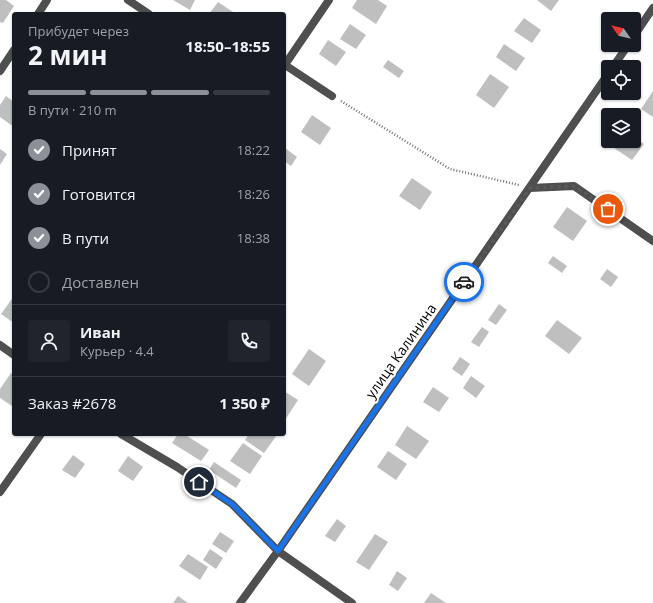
<!DOCTYPE html>
<html lang="ru">
<meta charset="utf-8">
<style>
:root{--surface:#171b24;--page:#20242c;--text:#f1f3f6;--muted:#9ea1a6;--line:#363941;--accent:#8c9099}
body{margin:0;font-family:"Open Sans",sans-serif;background:var(--page);color:var(--text);height:100vh;display:flex;flex-direction:column;font-size:15px;white-space:nowrap}
*{box-sizing:border-box;margin:0}
p{font-size:13px;color:var(--muted)}
.icon{flex:none;width:22px;height:22px;fill:none;stroke:currentColor;stroke-width:2;stroke-linecap:round;stroke-linejoin:round}
.map{position:relative;flex:1;overflow:hidden}
.details{position:absolute;left:12px;top:12px;width:274px;height:424px;display:flex;flex-direction:column;background:var(--surface);border-radius:4px;box-shadow:0 1px 3px #0004}
.details>*{flex:none}
.needle{width:26px;rotate:304deg}
.fabs{position:absolute;left:601px;top:12px;display:grid;gap:8px}
.fabs a{display:grid;place-items:center;width:40px;height:40px;border-radius:4px;background:var(--surface);box-shadow:0 1px 3px #0004;font-size:20px}
.pin{position:absolute;display:grid;place-items:center;width:34px;height:34px;color:#fff;margin:-17px;border:2px solid #fff;border-radius:50%;box-shadow:0 1px 4px #0007}
.courier{position:absolute;display:grid;place-items:center;width:40px;height:40px;margin:-20px;border:3px solid #1a73e8;border-radius:50%;background:#fff;color:#222;box-shadow:0 1px 5px #0007}
.headline em{font-style:normal;font-weight:700}
.headline div{display:flex;flex-direction:column-reverse}
.headline{display:flex;align-items:center;justify-content:space-between;height:68px;padding:0 16px}
h1{font-size:26px;font-weight:700;line-height:30px}
.bar{display:grid;grid-template-columns:repeat(4,1fr);gap:6px 4px;align-content:center;height:48px;padding:0 16px}
.bar i{height:5px;border-radius:3px;background:var(--line)}
.bar .active{background:var(--accent)}
.bar p{grid-column:span 4}
.line{display:flex;align-items:center;gap:10px;padding:0 16px;border-top:1px solid var(--line)}
.line div{flex:1}
.round{display:grid;place-items:center;flex:none;width:42px;height:42px;border-radius:4px;background:var(--page)}
ol{padding:0 16px;list-style:none}
li{display:flex;align-items:center;gap:12px;height:44px}
li p{margin-inline-start:auto}
li .icon{padding:4px;border-radius:50%;background:var(--accent);color:#fff;stroke-width:4}
li:last-child{color:var(--muted)}
li i{width:22px;height:22px;border:2px solid var(--line);border-radius:50%}
.map>svg:first-child{display:block}
.building{fill:#bfbfbf}
.lines{fill:none;stroke-linecap:round;stroke-linejoin:round}
.path{stroke:#717171;stroke-width:2.5;stroke-dasharray:1 2;stroke-linecap:butt}
.lane{stroke:#4f4f4f;stroke-width:8}
.street{stroke:#4f4f4f;stroke-width:8}
.done{stroke:#595959;stroke-width:4;stroke-dasharray:0 7.2}
.route{stroke:#1a73e8;stroke-width:5}
.labels{text-anchor:middle;stroke-width:4;stroke-linejoin:round;paint-order:stroke}
.street-label{font-size:14px;fill:#000;stroke:#fff}
</style>
<div class="map">
<svg width="653" height="603" viewBox="0 0 653 603">
<rect width="100%" height="100%" fill="#fff"/>
<g class="building">
<polygon points="0,0 6,0 14,6 3,23 0,22"/>
<polygon points="173,0 195,0 190,10"/>
<polygon points="357,0 378,0 387,6 376,24 352,8"/>
<polygon points="537,0 559,0 551,11"/>
<polygon points="218,2 236,14 209,14"/>
<polygon points="524,18 541,30 532,43 514,31"/>
<polygon points="350,24 366,35 356,49 340,39"/>
<polygon points="328,40 346,52 336,66 319,54"/>
<polygon points="504,44 525,58 516,71 496,57"/>
<polygon points="388,60 404,71 399,78 383,67"/>
<polygon points="490,74 509,87 494,108 476,95"/>
<polygon points="653,91 653,117 641,109"/>
<polygon points="6,96 14,102 14,127 0,117 0,105"/>
<polygon points="312,115 331,128 320,145 301,132"/>
<polygon points="634,137 644,144 632,160 614,148 619,141 634,141"/>
<polygon points="285,148 297,157 291,166 284,161 284,151"/>
<polygon points="0,149 7,154 0,165"/>
<polygon points="412,178 432,192 420,210 399,196"/>
<polygon points="567,207 587,221 573,241 553,227"/>
<polygon points="553,256 567,266 562,273 548,263"/>
<polygon points="607,269 618,277 611,287 600,279"/>
<polygon points="14,296 14,323 1,314"/>
<polygon points="499,304 507,310 496,325 488,320"/>
<polygon points="557,320 582,338 569,354 545,336"/>
<polygon points="482,327 489,332 479,347 471,342"/>
<polygon points="309,349 326,361 309,386 292,374"/>
<polygon points="460,357 470,364 462,376 452,369"/>
<polygon points="11,373 14,376 14,403 12,406 0,398 0,389"/>
<polygon points="471,376 485,386 476,398 463,388"/>
<polygon points="433,387 449,398 439,412 423,402"/>
<polygon points="284,391 298,400 285,420 284,419"/>
<polygon points="407,426 429,441 416,459 395,445"/>
<polygon points="178,434 184,434 209,450 201,461 172,443"/>
<polygon points="249,434 276,434 277,435 264,453 245,440"/>
<polygon points="243,443 262,456 250,474 230,461"/>
<polygon points="388,451 407,464 396,480 377,467"/>
<polygon points="73,455 85,464 75,478 62,470"/>
<polygon points="128,456 143,467 133,481 118,471"/>
<polygon points="214,462 241,480 236,488 209,470"/>
<polygon points="337,519 346,526 335,542 325,536"/>
<polygon points="220,532 234,541 226,553 212,544"/>
<polygon points="375,534 388,542 369,570 356,562"/>
<polygon points="210,549 223,558 216,569 203,560"/>
<polygon points="188,554 208,567 200,580 179,566"/>
<polygon points="397,571 407,578 398,591 389,585"/>
<polygon points="431,593 446,603 424,603"/>
<polygon points="178,596 188,603 173,603"/>
</g>
<g class="lines">
<polyline class="path" points="341,101 450,169 519,185"/>
<polyline class="lane" points="285,65 332,96"/>
<g class="street">
<polyline points="128,0 149,14"/>
<polyline points="38,14 47,0"/>
<polyline points="634,36 653,8"/>
<polyline points="284,66 329,0"/>
<polyline points="613,67 628,45"/>
<polyline points="0,71 14,50"/>
<polyline points="530,188 574,186 653,241"/>
<polyline points="0,345 14,355"/>
<polyline points="121,434 177,467 232,504 278,551 352,603"/>
<polyline points="0,492 41,434"/>
<polyline points="240,603 278,551 608,74"/>
</g>
</g>
<g class="lines">
<polyline class="done" points="464,282 530,188 574,186 608,209"/>
<polyline class="route" points="199,482 232,504 278,551 464,282"/>
</g>
<g class="labels">
<g class="street-label">
<text transform="translate(401 351) rotate(-55)" y="5">улица Калинина</text>
</g>
</g>
</svg>
<div class="fabs">
<a><svg class="needle" viewBox="-14 -14 28 28"><path d="M0-13l5 13h-10z" fill="#e53935"/><path d="M0 13l5-13h-10z" fill="#9ea1a6"/></svg></a>
<a><svg class="icon" aria-label="locate" viewBox="0 0 24 24"><circle cx="12" cy="12" r="6"/><path d="M12 2v4M12 18v4M2 12h4M18 12h4"/></svg></a>
<a><svg class="icon" aria-label="layers" viewBox="0 0 24 24"><path d="M12 4l9 5-9 5-9-5zM3 14l9 5 9-5"/></svg></a>
</div>
<div class="pin" style="left:608px;top:209px;background:#ea580c"><svg class="icon" aria-label="bag" viewBox="0 0 24 24"><path d="M5 8h14l-1 12H6zM9 8a3 3 0 0 1 6 0"/></svg></div>
<div class="pin" style="left:199px;top:482px;background:#1f2937"><svg class="icon" aria-label="home" viewBox="0 0 24 24"><path d="M3 11l9-7 9 7M6 9v11h12V9"/></svg></div>
<div class="courier" style="left:464px;top:282px"><svg class="icon" aria-label="car" viewBox="0 0 24 24"><path d="M5 17H2v-5l4-1 3-4h7l3 4 3 1v5h-3M9 17h6M6 11h13"/><circle cx="7" cy="17" r="2"/><circle cx="17" cy="17" r="2"/></svg></div>
<section class="details">
<div class="headline"><div><h1>2 мин</h1><p>Прибудет через</p></div><em>18:50–18:55</em></div>
<div class="bar"><i class="active"></i><i class="active"></i><i class="active"></i><i></i><p>В пути · 210 m</p></div>
<ol>
<li><svg class="icon" aria-label="check" viewBox="0 0 24 24"><path d="M5 12l5 5 9-10"/></svg>Принят<p>18:22</p></li>
<li><svg class="icon" aria-label="check" viewBox="0 0 24 24"><path d="M5 12l5 5 9-10"/></svg>Готовится<p>18:26</p></li>
<li><svg class="icon" aria-label="check" viewBox="0 0 24 24"><path d="M5 12l5 5 9-10"/></svg>В пути<p>18:38</p></li>
<li><i></i>Доставлен</li>
</ol>
<div class="line" style="height:72px"><a class="round"><svg class="icon" aria-label="person" viewBox="0 0 24 24"><circle cx="12" cy="8" r="4"/><path d="M4 21q1-7 8-7t8 7"/></svg></a><div><b>Иван</b><p>Курьер · 4.4</p></div><a class="round"><svg class="icon" aria-label="phone" viewBox="0 0 24 24"><path d="M5 4h4l2 5-3 2q2 4 5 5l2-3 5 2v4C11 20 4 13 5 4z"/></svg></a></div>
<div class="line" style="height:52px"><div>Заказ #2678</div><b>1 350 ₽</b></div>
</section>
</div>
